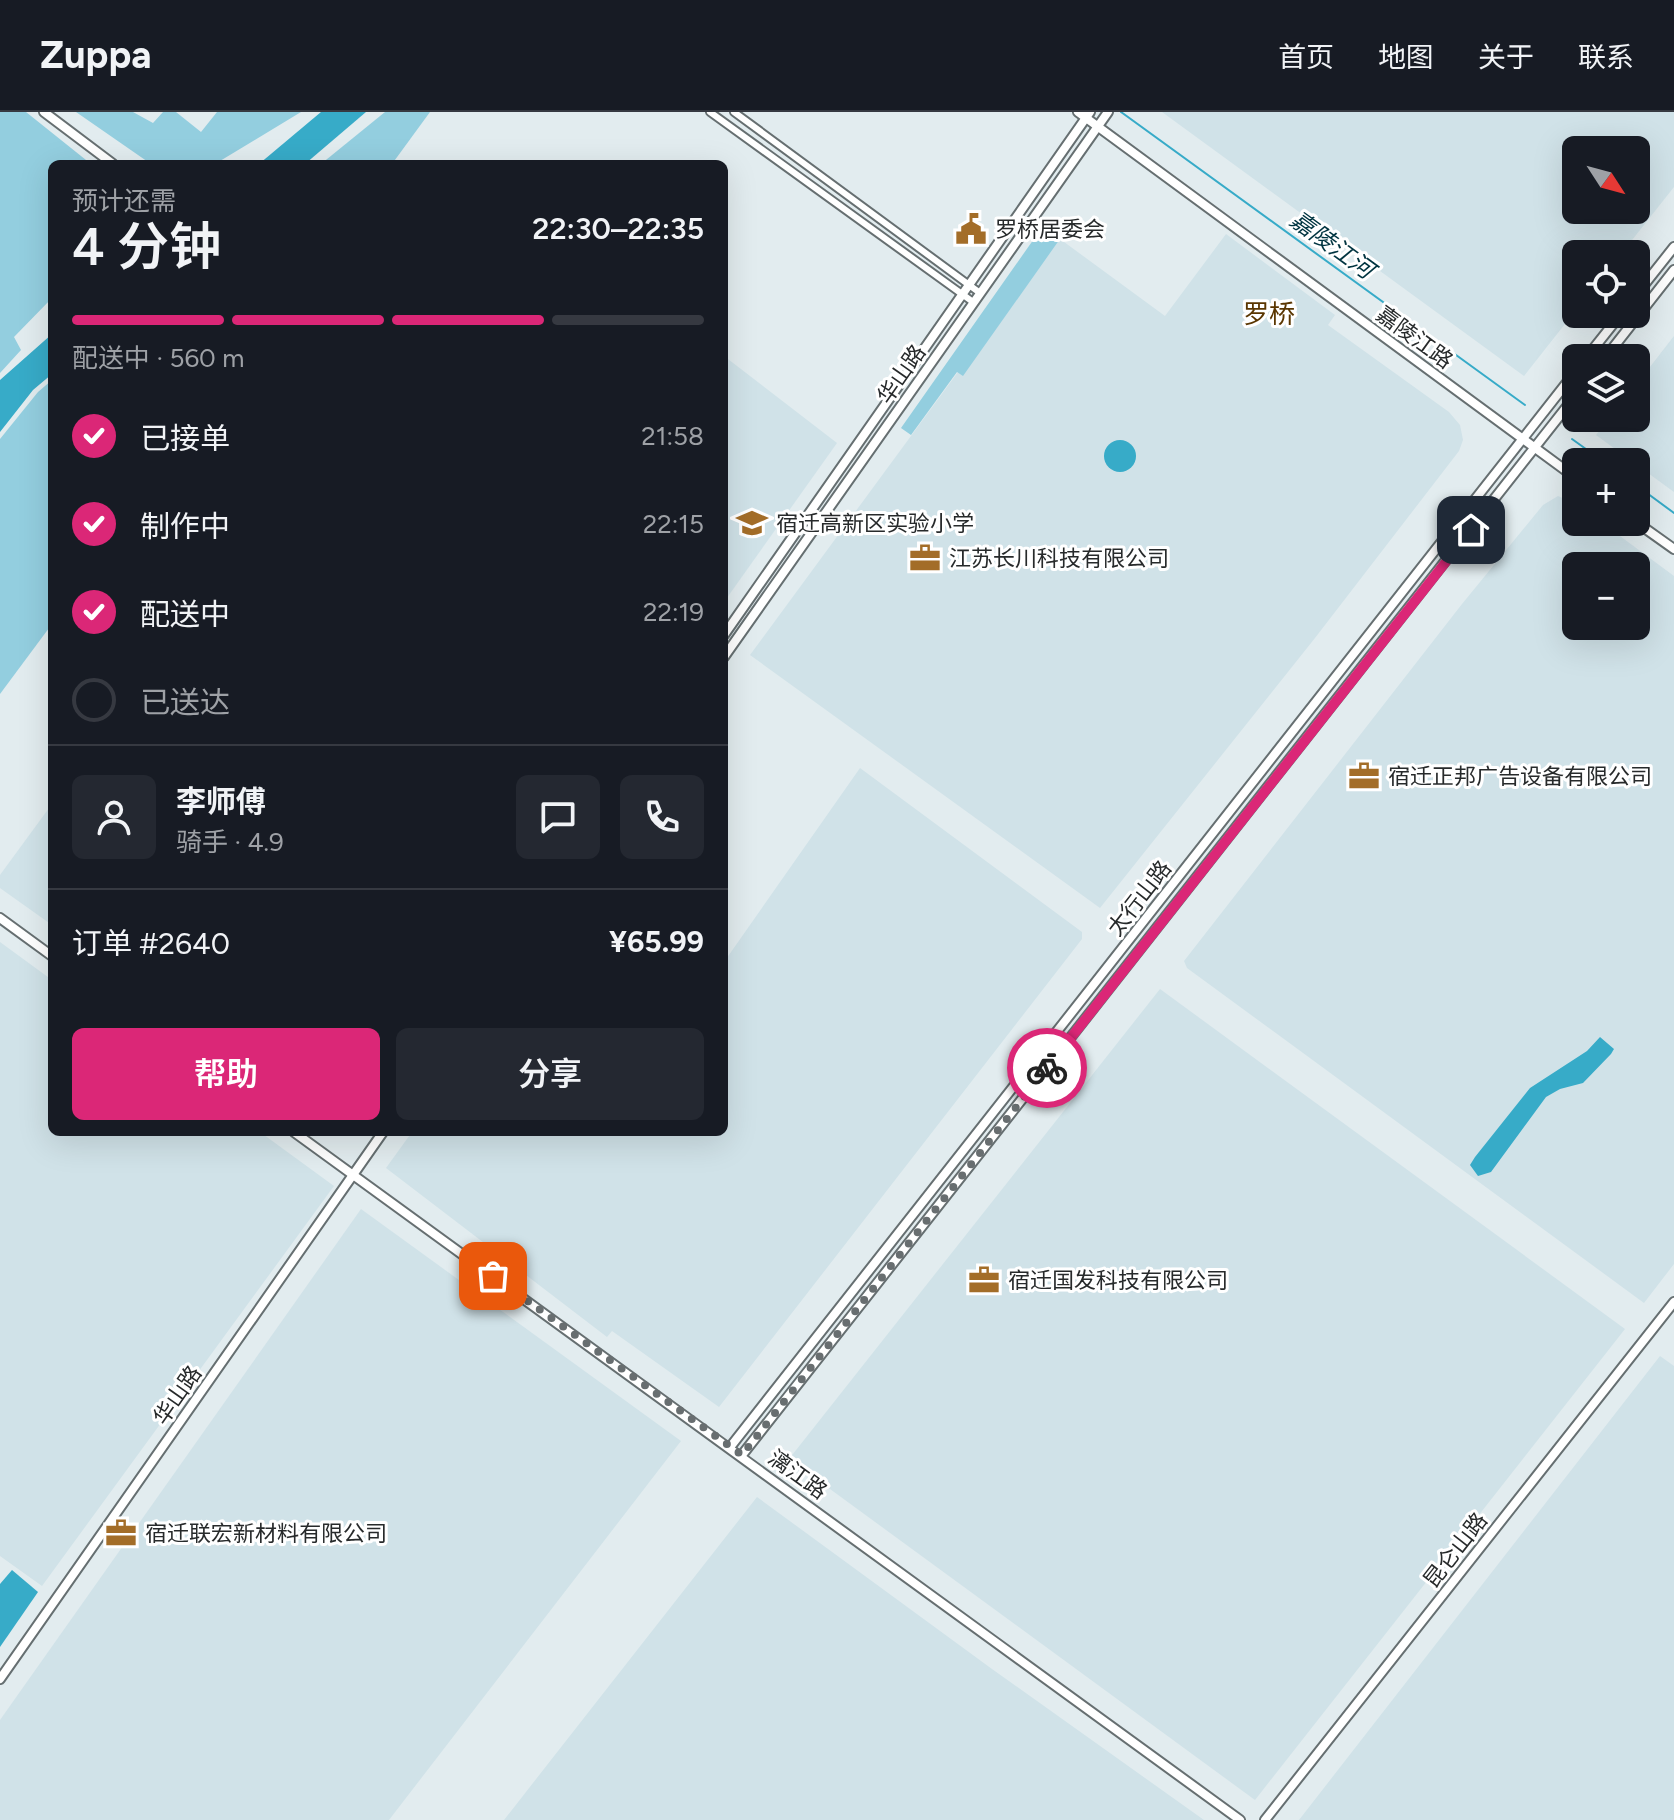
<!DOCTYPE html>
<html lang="zh">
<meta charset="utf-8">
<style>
:root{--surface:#171b24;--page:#242831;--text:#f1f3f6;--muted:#9ea1a6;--line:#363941;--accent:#db2777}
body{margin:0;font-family:Figtree,"Noto Sans SC",sans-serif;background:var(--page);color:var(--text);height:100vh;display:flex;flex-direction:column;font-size:30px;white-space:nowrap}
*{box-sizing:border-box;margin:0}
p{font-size:26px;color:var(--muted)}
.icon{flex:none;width:44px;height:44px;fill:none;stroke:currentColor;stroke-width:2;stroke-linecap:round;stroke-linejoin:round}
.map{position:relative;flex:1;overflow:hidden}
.side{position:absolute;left:48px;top:48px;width:680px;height:976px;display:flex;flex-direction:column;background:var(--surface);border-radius:12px;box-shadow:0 8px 32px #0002}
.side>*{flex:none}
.needle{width:52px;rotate:126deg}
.controls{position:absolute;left:1562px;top:24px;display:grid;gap:16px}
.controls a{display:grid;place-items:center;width:88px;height:88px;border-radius:12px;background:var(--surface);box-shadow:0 8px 32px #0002;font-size:40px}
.pin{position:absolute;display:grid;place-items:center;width:68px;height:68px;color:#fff;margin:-34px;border-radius:16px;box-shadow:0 4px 12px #0006}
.courier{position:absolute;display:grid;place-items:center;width:80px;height:80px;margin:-40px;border:6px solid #db2777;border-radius:50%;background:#fff;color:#222;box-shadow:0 2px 10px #0007}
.headline em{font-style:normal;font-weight:600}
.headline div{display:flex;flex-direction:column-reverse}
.headline{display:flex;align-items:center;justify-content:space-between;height:136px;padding:0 24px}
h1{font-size:52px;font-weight:600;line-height:60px}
.bar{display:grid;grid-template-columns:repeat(4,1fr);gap:12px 8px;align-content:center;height:96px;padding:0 24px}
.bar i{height:10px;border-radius:6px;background:var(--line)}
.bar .selected{background:var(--accent)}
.bar p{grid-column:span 4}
.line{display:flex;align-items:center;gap:20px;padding:0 24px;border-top:2px solid var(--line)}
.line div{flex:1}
.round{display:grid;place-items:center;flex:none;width:84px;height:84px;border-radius:12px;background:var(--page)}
ol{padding:0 24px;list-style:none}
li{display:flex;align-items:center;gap:24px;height:88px}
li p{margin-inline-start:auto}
li .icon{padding:8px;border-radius:50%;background:var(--accent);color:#fff;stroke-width:4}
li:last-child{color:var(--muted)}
li i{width:44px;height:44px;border:4px solid var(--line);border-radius:50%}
.button{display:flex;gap:16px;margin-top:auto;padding:16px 24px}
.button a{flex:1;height:92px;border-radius:12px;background:var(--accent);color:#fff;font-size:32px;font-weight:600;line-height:92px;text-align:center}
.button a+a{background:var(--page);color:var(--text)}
header{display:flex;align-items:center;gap:48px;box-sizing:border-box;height:112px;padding:0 40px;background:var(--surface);border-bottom:2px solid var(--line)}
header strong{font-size:38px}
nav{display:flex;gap:44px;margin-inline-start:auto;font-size:28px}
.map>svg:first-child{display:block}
.built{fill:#d0e2e8;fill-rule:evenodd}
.green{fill:#93cedf}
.water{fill:#37abc8}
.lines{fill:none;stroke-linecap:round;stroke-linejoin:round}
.stream{stroke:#37abc8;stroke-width:2}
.minor-casing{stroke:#666f71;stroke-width:10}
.tertiary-casing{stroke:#666f71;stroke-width:12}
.minor{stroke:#fff;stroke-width:6}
.tertiary{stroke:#fff;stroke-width:8}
.done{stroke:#686e70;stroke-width:8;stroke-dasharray:0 14.4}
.route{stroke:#db2777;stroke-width:10}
.labels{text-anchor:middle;stroke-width:6;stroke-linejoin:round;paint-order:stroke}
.poi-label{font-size:22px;fill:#272a2b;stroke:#fff;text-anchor:start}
.street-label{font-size:22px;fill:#272a2b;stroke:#fff}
.water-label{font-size:24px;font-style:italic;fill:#003440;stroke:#fff}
.quarter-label{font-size:26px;fill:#5a3601;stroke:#fff}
</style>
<header>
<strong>Zuppa</strong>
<nav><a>首页</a><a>地图</a><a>关于</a><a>联系</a></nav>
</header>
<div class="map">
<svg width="1674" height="1708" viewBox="0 0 1674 1708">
<rect width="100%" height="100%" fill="#e2ecef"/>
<g class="built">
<path d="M1162 0H1674V75L1621 142H1576V198L1524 264ZM1576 38H1636V98H1576Z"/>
<polygon points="1226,122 1335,203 1328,213 1449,300 1460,313 1463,328 1459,339 1315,526 1100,796 750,543 958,260 963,263 1060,127 1165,204"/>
<polygon points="1674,224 1674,380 1596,323 1610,306 1636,306 1636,273"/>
<polygon points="724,244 837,331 724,490"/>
<path d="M1558 384 1576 392V410H1601L1674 464V1152L1644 1191 1187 856 1184 849 1462 492 1543 393ZM1576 454H1636V514H1576Z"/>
<polygon points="860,656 1082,820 1082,827 719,1295 612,1219 607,1225 386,1056 412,1020 724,1020 724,850"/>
<polygon points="52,692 52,813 0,776 0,763"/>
<polygon points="0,830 52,868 52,1020 260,1020 334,1074 42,1474 0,1444"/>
<polygon points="1160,877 1625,1217 1255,1688 789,1347"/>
<polygon points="361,1097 681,1329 389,1708 0,1708 0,1608"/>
<polygon points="1660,1244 1674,1254 1674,1708 1299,1708"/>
<polygon points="757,1385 992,1557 1204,1708 504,1708"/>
</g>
<g class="green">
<polygon points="0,0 26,0 91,52 52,52 52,186 14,225 21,238 0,261"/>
<polygon points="76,0 133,0 153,11 163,0 176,0 201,20 217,0 301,0 215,52 151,52"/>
<polygon points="385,0 430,0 392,52 321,52"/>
<polygon points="1043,114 1060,127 963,264 957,260 911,323 901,316"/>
<polygon points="52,268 52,512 0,582 0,327 38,280"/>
</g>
<g class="water">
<polygon points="321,0 366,0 305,52 259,52"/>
<polygon points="52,222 52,262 33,278 0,320 0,268"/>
<circle cx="1120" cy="344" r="16"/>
<polygon points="1600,925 1614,937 1611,942 1583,971 1560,977 1546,985 1491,1060 1478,1064 1470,1053 1475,1045 1530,976 1587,939"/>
<polygon points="12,1458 38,1480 0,1535 0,1472"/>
</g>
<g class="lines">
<g class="stream">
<polyline points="1121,0 1525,293"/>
<polyline points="1572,327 1604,350"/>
<polyline points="1636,373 1674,401"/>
</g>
<defs>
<g id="minor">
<polyline points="710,0 973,190"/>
<polyline points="734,0 980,181"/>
</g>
<g id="tertiary">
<polyline points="44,0 113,52"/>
<polyline points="1078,0 1576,366"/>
<polyline points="1636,183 1674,135"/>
<polyline points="1586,246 1621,202"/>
<polyline points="1605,246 1674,158"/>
<polyline points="1636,410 1674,437"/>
<polyline points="724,523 1090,0"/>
<polyline points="724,545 1108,0"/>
<polyline points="0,806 52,844"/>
<polyline points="294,1020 1240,1708"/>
<polyline points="731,1334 1576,259"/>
<polyline points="742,1343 1576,283"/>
<polyline points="0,1567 383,1020"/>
<polyline points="1265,1708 1674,1190"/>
</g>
</defs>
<use href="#minor" class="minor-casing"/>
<use href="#tertiary" class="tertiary-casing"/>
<use href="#minor" class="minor"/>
<use href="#tertiary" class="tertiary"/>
</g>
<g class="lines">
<polyline class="done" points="493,1164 742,1343 1047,956"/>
<polyline class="route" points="1047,956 1471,418"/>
</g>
<defs>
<symbol id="civic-bare" viewBox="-9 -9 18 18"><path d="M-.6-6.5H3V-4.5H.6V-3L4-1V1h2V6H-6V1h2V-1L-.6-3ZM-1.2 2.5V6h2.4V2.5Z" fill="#a36d28" stroke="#fff" stroke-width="2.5" paint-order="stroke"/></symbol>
<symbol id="school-bare" viewBox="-9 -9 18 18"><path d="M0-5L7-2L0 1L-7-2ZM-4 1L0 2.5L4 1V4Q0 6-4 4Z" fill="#a36d28" stroke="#fff" stroke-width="2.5" paint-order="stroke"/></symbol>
<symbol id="office-bare" viewBox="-9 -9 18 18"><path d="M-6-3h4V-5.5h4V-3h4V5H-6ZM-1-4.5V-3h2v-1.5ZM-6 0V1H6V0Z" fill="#a36d28" stroke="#fff" stroke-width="2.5" paint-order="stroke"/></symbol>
</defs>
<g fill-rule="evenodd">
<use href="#civic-bare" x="949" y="95" width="44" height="44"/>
<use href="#school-bare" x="730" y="389" width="44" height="44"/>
<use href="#office-bare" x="903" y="424" width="44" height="44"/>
<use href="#office-bare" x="1342" y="642" width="44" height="44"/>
<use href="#office-bare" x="962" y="1146" width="44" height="44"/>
<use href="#office-bare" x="99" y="1399" width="44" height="44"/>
</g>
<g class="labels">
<g class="poi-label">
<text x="995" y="125">罗桥居委会</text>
<text x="776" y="419">宿迁高新区实验小学</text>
<text x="949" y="454">江苏长川科技有限公司</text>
<text x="1388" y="672">宿迁正邦广告设备有限公司</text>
<text x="1008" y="1176">宿迁国发科技有限公司</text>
<text x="145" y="1429">宿迁联宏新材料有限公司</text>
</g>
<g class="street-label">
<text transform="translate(1415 225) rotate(36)" y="8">嘉陵江路</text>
<text transform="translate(901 262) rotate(-55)" y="8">华山路</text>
<text transform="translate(1139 786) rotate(-52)" y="8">太行山路</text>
<text transform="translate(177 1283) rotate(-55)" y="8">华山路</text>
<text transform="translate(798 1362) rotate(36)" y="8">漓江路</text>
<text transform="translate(1455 1438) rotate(-52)" y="8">昆仑山路</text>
</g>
<g class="water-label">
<text transform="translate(1332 133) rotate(36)" y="8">嘉陵江河</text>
</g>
<g class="quarter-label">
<text x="1269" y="211">罗桥</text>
</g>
</g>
</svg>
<div class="controls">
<a><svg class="needle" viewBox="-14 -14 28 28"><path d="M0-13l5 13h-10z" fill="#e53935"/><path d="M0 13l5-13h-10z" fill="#9ea1a6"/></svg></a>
<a><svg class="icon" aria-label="locate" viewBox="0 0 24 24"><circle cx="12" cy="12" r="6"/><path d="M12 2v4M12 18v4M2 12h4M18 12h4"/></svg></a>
<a><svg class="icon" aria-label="layers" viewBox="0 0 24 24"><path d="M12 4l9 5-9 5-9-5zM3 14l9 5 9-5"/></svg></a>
<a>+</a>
<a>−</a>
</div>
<div class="pin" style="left:493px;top:1164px;background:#ea580c"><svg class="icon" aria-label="bag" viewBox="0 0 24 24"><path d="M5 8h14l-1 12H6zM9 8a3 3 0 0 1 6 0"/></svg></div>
<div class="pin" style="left:1471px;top:418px;background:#1f2937"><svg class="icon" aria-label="home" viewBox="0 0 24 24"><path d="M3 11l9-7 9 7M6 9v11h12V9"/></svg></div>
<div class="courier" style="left:1047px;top:956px"><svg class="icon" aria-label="bike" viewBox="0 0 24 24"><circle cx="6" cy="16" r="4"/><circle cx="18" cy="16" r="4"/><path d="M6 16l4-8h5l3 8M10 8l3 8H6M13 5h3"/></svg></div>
<section class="side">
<div class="headline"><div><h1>4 分钟</h1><p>预计还需</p></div><em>22:30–22:35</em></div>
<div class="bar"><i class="selected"></i><i class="selected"></i><i class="selected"></i><i></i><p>配送中 · 560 m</p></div>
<ol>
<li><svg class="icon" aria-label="check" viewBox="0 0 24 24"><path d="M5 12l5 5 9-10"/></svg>已接单<p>21:58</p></li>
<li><svg class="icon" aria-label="check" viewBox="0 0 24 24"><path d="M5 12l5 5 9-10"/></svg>制作中<p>22:15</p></li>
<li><svg class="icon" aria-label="check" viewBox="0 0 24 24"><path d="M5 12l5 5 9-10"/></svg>配送中<p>22:19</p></li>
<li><i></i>已送达</li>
</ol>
<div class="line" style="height:144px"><a class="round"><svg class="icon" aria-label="person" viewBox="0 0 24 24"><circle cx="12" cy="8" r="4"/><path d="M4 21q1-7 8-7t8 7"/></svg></a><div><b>李师傅</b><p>骑手 · 4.9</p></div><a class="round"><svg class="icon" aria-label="chat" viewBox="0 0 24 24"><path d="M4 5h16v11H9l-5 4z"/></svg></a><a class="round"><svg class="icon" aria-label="phone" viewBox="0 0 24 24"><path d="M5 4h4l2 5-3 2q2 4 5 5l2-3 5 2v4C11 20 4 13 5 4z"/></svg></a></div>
<div class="line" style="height:104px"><div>订单 #2640</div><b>¥65.99</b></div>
<div class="button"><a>帮助</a><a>分享</a></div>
</section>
</div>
